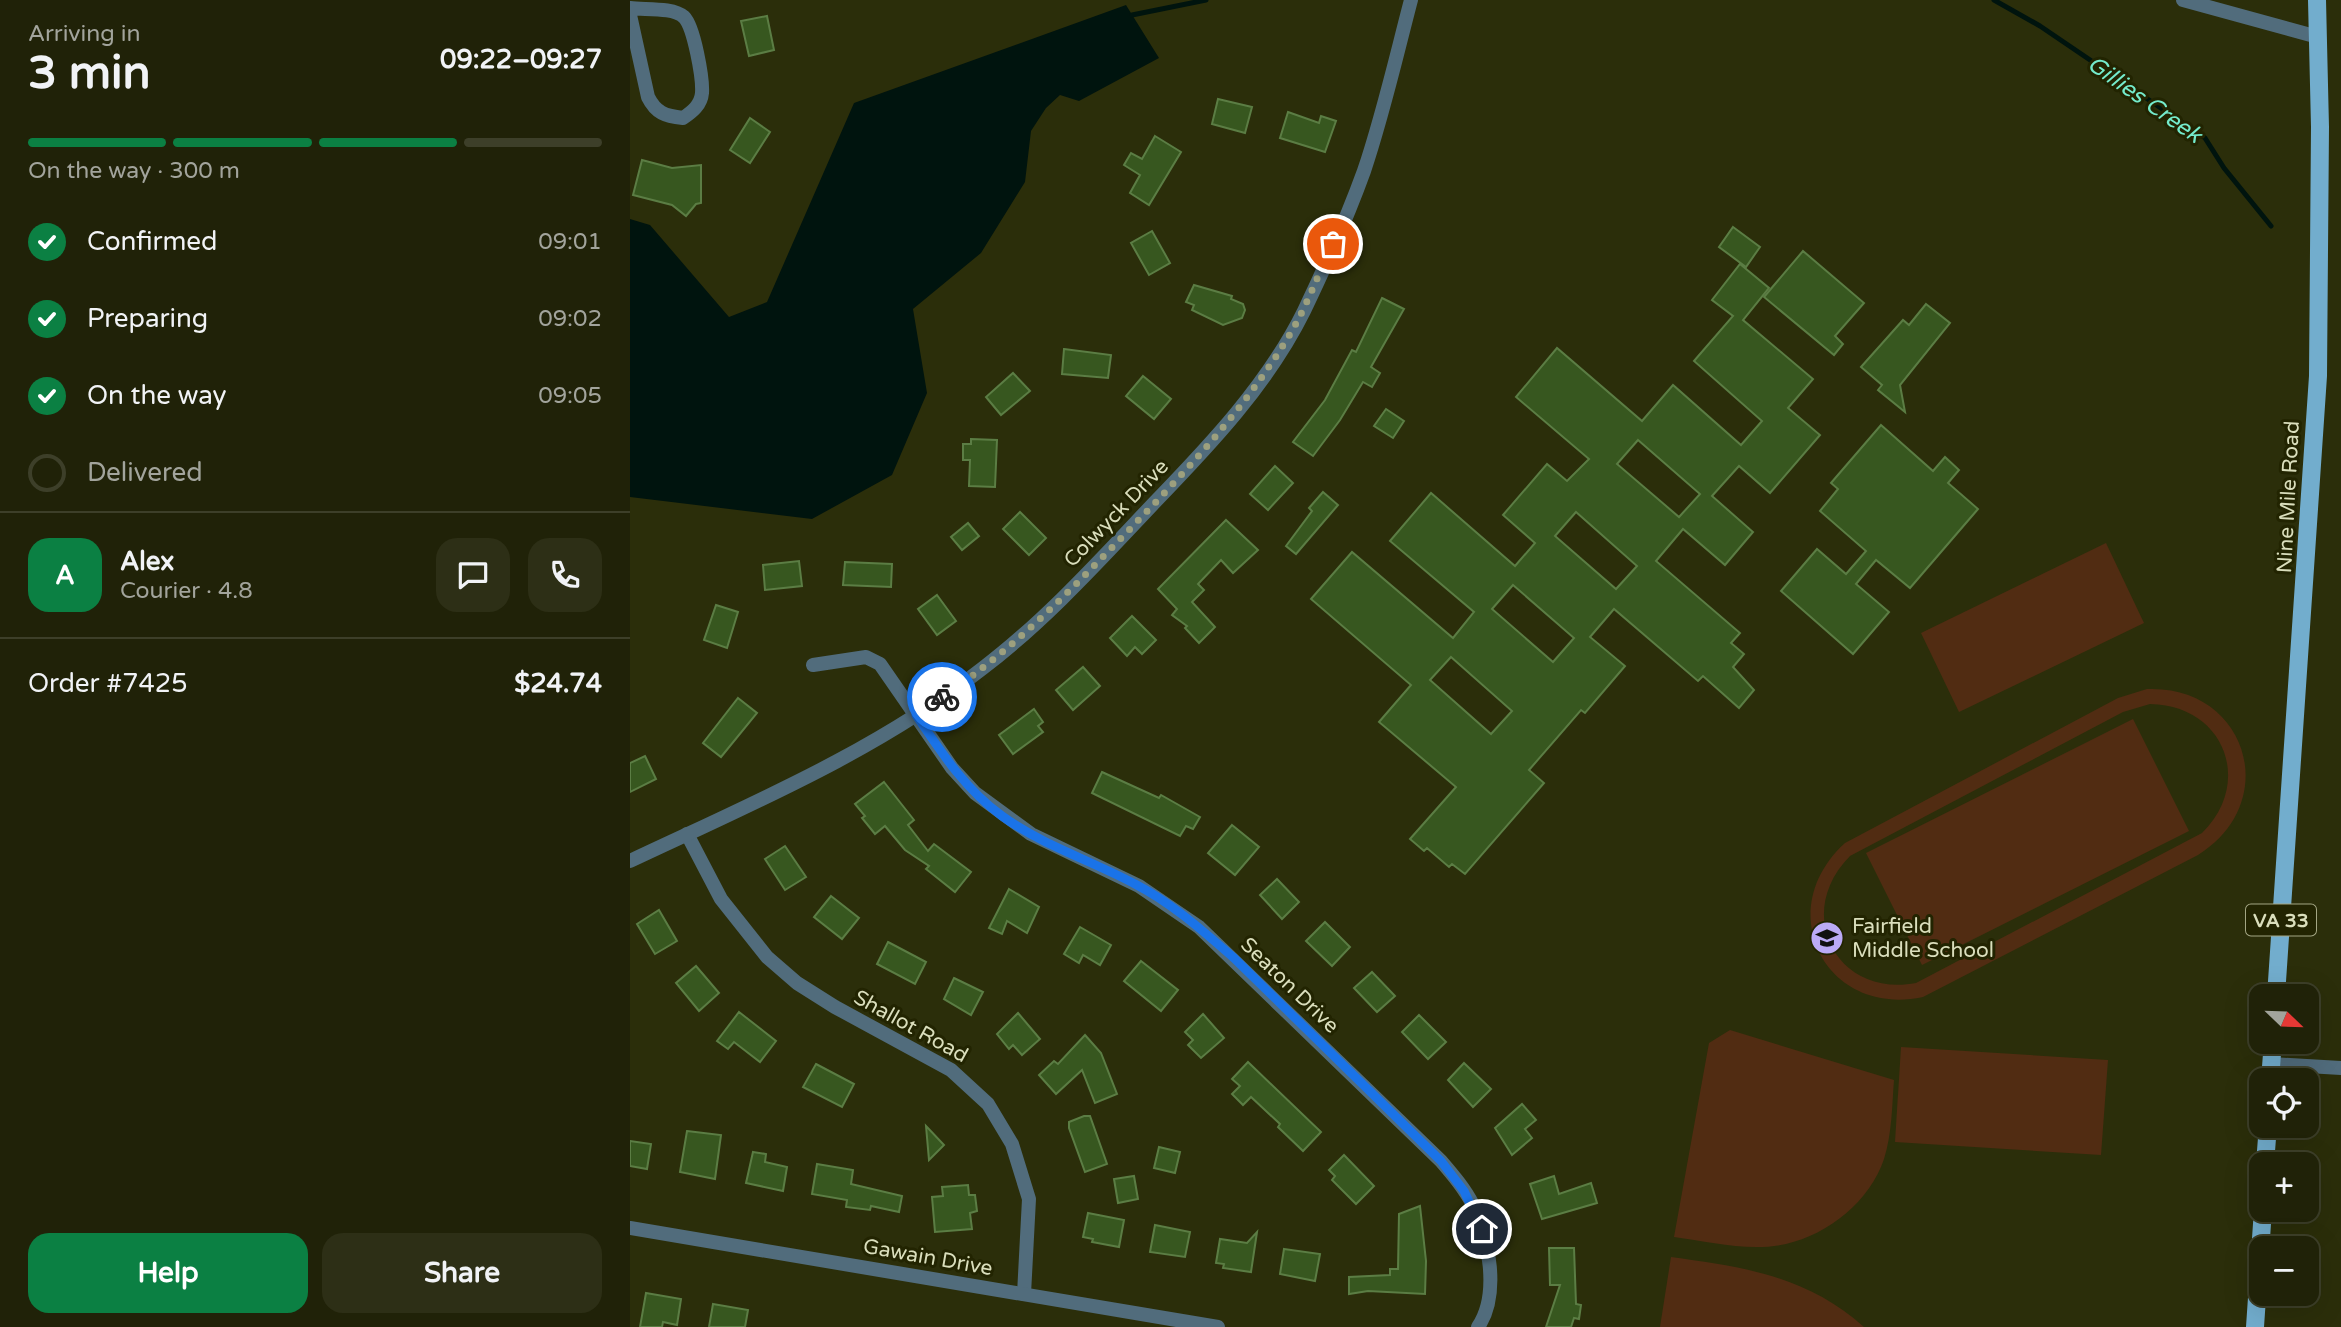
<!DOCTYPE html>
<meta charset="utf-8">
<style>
:root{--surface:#202208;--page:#2d2f16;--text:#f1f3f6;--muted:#a2a49c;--line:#3d3f29;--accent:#0b8043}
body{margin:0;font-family:"Varela Round",sans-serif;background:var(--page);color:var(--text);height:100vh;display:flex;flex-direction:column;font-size:26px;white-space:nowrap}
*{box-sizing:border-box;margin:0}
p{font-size:23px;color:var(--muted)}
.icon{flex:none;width:38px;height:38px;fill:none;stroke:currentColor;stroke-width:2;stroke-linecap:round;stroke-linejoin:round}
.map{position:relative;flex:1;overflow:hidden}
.details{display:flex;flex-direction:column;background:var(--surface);width:630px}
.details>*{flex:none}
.needle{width:46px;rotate:113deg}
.buttons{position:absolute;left:1619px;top:984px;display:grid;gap:14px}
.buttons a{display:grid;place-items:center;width:70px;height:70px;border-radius:14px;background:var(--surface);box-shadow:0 7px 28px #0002,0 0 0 2px var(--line);font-size:35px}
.pin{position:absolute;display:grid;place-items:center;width:60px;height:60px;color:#fff;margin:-30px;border:4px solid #fff;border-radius:50%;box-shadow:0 2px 7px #0007}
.courier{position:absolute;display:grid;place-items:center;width:70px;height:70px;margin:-35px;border:5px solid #1a73e8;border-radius:50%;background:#fff;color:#222;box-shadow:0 2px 9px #0007}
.headline em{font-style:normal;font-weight:700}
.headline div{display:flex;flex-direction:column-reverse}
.headline{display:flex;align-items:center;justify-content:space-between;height:119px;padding:0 28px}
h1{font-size:46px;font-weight:700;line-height:52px}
.bar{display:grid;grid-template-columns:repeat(4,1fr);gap:10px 7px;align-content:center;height:84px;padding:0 28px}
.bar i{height:9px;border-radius:5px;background:var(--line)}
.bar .selected{background:var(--accent)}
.bar p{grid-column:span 4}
.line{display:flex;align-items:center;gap:18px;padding:0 28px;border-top:2px solid var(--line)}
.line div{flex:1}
.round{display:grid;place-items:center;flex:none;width:74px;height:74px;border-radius:21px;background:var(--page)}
ol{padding:0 28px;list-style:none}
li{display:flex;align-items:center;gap:21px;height:77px}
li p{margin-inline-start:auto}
li .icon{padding:7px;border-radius:50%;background:var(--accent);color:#fff;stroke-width:4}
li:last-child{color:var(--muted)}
li i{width:38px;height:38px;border:4px solid var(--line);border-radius:50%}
.primary-button{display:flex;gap:14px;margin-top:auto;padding:14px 28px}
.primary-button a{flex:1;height:80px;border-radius:21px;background:var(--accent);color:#fff;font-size:28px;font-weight:700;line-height:80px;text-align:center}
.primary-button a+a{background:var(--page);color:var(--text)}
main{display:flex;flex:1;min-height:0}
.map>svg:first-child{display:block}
.green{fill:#512c12;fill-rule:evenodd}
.water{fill:#00140e}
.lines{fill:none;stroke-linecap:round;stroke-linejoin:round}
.stream{stroke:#00140e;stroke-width:5}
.building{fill:#37571f;stroke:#5b7d44;stroke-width:2;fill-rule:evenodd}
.minor{stroke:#516c7c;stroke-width:14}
.tertiary{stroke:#516c7c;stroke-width:14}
.primary{stroke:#72adcd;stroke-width:18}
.done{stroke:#9da07e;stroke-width:7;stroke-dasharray:0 12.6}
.route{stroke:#1a73e8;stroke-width:9}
.labels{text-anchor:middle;stroke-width:6;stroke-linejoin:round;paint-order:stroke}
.shield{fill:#222401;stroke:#a3a684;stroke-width:2}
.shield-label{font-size:19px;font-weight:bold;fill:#dadebc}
.street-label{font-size:21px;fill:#dadebc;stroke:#222401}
.poi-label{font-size:21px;fill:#dadebc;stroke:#222401;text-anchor:start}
.water-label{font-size:23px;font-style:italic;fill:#74ebcc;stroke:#222401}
</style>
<main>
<section class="details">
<div class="headline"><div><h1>3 min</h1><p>Arriving in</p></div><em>09:22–09:27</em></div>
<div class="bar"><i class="selected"></i><i class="selected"></i><i class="selected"></i><i></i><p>On the way · 300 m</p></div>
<ol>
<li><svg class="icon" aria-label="check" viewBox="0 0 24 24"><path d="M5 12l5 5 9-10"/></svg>Confirmed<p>09:01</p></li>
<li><svg class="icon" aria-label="check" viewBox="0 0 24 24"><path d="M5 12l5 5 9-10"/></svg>Preparing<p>09:02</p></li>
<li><svg class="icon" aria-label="check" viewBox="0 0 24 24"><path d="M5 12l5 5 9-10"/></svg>On the way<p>09:05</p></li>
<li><i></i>Delivered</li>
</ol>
<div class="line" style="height:126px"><b class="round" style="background:var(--accent);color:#fff">A</b><div><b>Alex</b><p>Courier · 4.8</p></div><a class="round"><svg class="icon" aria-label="chat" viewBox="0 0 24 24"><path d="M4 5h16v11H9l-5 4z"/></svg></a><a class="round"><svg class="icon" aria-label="phone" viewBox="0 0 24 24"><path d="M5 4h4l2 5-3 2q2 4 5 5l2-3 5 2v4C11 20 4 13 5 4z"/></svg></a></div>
<div class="line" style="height:91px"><div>Order #7425</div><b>$24.74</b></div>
<div class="primary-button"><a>Help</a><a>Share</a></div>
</section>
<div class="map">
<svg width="1711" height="1327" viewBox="0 0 1711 1327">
<rect width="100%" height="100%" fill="#2b2e0a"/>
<g class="green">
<polygon points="1476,543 1514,623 1329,712 1291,633"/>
<path d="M1517 689C1617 685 1653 802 1568 855L1293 997C1195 1018 1141 910 1215 843L1488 698ZM1520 704C1594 705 1624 782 1572 833L1286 983C1206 998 1163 913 1220 856L1493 712Z"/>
<polygon points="1503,719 1559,831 1292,965 1236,853"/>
<path d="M1100 1030 1264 1080C1262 1106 1262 1134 1254 1159 1240 1201 1199 1234 1156 1244 1120 1252 1080 1242 1044 1237L1079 1043Z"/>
<polygon points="1271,1047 1478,1060 1471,1155 1265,1142"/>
<path d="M1041 1257C1114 1267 1177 1276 1234 1327H1030Z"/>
</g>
<polygon class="water" points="496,5 529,58 449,101 430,95 416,108 401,131 395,182 351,253 283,309 297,393 262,475 182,519 0,497 0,219 20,225 99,317 137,302 224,103"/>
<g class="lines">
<g class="stream">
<polyline points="1364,0 1410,26 1575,138 1594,168 1641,226"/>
<polyline points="502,15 576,0"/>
</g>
</g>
<g class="building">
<polygon points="137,16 144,50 119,56 111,21"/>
<polygon points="588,99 622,107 615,133 582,124"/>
<polygon points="658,112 689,123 691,116 706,121 695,152 650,138"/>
<polygon points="120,118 140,132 120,163 100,150"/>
<polygon points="525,136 551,152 519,205 500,193 510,175 494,165 501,153 512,159"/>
<polygon points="12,160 42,168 71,165 71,203 66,204 56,216 42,205 3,195"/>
<polygon points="1103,227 1130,247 1116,267 1089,247"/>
<polygon points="522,231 540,263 519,275 501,243"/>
<polygon points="1173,251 1234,303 1205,336 1213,344 1204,355 1134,297"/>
<path d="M1110 264 1139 288 1113 320 1183 379 1158 408 1190 435 1140 493 1109 466 1082 496 1123 532 1095 565 1053 529 1026 561 1110 633 1101 643 1114 654 1103 667 1124 690 1109 708 1073 676 1068 681 984 609 960 637 995 666 955 713 951 710 899 770 914 783 835 874 822 864 819 867 797 848 794 851 780 839 826 787 749 722 781 685 681 599 722 552 823 638 844 612 760 541 801 493 885 566 905 543 873 515 917 464 937 481 959 459 886 397 927 348 1012 421 1043 385 1111 445 1132 421 1064 361 1103 316 1082 300ZM1008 440 1070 494 1049 517 987 464ZM946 512 1007 566 986 589 925 536ZM883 585 944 638 923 662 862 609ZM821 657 882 711 861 734 800 680Z"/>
<polygon points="564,285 602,296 601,299 613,304 615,310 612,318 593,325 562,310 564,305 556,302"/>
<polygon points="752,298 774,309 741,367 750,373 742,387 733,382 710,420 683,456 663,442 695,400 722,350 726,352"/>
<polygon points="1296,304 1320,323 1270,385 1275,412 1248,390 1252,385 1231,367 1273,320 1279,325"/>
<polygon points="434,349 481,355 478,378 432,374"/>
<polygon points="383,373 400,391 371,415 356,397"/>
<polygon points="513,376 541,399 524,419 496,396"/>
<polygon points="756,409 774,421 763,438 744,426"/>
<polygon points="1251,425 1303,471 1315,457 1329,470 1318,483 1348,509 1280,588 1246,560 1226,584 1259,612 1223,654 1151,591 1187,549 1216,574 1236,551 1190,511 1208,489 1201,483"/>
<polygon points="341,439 367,440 365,487 339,486 340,460 333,460 333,444 341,444"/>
<polygon points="645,466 663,483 638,510 620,494"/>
<polygon points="693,492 708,505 666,554 656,546 682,511 679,508"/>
<polygon points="390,512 416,538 399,555 373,529"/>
<polygon points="596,520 628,550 603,573 591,560 568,584 574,590 562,602 585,627 569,643 555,628 557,626 542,615 547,609 528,589"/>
<polygon points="338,523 349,536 332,550 321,537"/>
<polygon points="169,561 172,586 135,590 133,565"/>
<polygon points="215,562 262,564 261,587 213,585"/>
<polygon points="307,595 326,621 307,635 288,609"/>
<polygon points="86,605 108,612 97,648 74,640"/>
<polygon points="502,616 526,640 512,654 505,647 497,656 480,638"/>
<polygon points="453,667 470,686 443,710 426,690"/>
<polygon points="108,698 127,713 91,757 73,743"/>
<polygon points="404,709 413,722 408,726 413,732 383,754 369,735"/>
<polygon points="15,756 26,779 0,792 0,763"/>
<polygon points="472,772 529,798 531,795 570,817 563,829 556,826 550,836 462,793"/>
<polygon points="254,782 284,820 278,825 298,851 304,844 341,872 325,892 296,869 299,866 275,850 255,826 245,834 232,818 235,816 225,804"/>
<polygon points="602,825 629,847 605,875 578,853"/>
<polygon points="155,846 176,877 155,890 135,859"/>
<polygon points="647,879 669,902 652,919 630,895"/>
<polygon points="379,889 409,907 397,933 377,921 372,934 359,928"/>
<polygon points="201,896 229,918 212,939 184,917"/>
<polygon points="29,910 47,941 25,954 7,924"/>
<polygon points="695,922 720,947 702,966 676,941"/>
<polygon points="450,927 481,945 470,965 453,955 449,963 434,954"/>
<polygon points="258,942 296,962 285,984 247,964"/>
<polygon points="511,961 548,990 531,1011 494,981"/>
<polygon points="66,966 89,993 69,1011 46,983"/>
<polygon points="742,972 765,996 747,1012 724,988"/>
<polygon points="324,978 353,992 341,1015 314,999"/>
<polygon points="109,1012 146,1041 130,1062 104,1042 98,1049 87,1041"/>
<polygon points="388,1013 410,1039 392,1055 383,1045 379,1049 367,1034"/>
<polygon points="573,1014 594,1038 571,1058 558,1045 563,1040 555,1032"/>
<polygon points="789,1015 816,1042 798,1059 772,1032"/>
<polygon points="455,1035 471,1053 487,1094 465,1103 452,1070 426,1094 409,1075 424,1061 428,1064"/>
<polygon points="618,1062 691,1132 673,1151 648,1127 650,1124 621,1097 613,1105 602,1094 610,1086 602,1079"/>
<polygon points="834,1063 861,1089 843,1107 818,1080"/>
<polygon points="186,1064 224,1084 212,1107 173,1087"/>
<polygon points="892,1104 906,1120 895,1129 902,1138 882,1155 865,1128"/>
<polygon points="454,1116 460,1116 477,1164 455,1172 439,1128 439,1122"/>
<polygon points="296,1126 314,1145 299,1160"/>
<polygon points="57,1131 91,1135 85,1179 50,1172"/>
<polygon points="0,1141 21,1144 17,1169 0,1166"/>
<polygon points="529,1147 550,1152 545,1173 524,1168"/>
<polygon points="123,1152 136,1154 135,1162 157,1167 153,1191 116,1183"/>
<polygon points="714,1155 744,1186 726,1204 702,1180 705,1176 699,1170"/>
<polygon points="187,1164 223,1170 221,1184 272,1196 269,1212 241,1206 240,1210 216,1207 217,1200 182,1194"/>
<polygon points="504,1176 508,1199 488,1203 484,1179"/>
<polygon points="924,1176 929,1194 961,1183 967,1203 912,1219 900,1184"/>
<polygon points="338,1185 339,1195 345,1195 347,1211 340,1213 342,1229 305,1232 302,1197 313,1196 312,1187"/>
<polygon points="790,1206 796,1261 795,1294 738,1291 719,1294 719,1277 760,1275 760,1269 768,1269 769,1214"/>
<polygon points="458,1213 494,1220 489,1247 462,1242 463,1239 453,1237"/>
<polygon points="525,1225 560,1232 555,1257 520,1252"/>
<polygon points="627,1232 621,1272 593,1268 594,1264 586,1263 590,1239 617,1243"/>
<polygon points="919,1248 944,1248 946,1304 951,1305 949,1319 944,1318 941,1327 916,1327 930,1285 920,1285"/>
<polygon points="654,1249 690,1254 685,1281 650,1274"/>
<polygon points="16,1293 51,1299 47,1325 33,1322 32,1327 10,1327"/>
<polygon points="83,1304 118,1310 115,1327 79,1327"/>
</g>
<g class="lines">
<g class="minor">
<polyline points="1553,0 1688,37"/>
<path d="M0 8C15 10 43 7 54 17 64 27 73 78 72 93 71 105 62 112 53 118 35 116 26 113 18 97L0 15"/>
<path d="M183 665 236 657 250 664 322 768 345 793 401 834 509 886 569 927 811 1161C823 1175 835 1189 843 1205 859 1238 870 1295 848 1327"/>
<polyline points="57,834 91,899 137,957 167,983 205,1007 321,1070 358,1104 382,1144 399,1199 394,1294"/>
<polyline points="0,1228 588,1327"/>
</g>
<g class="tertiary">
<path d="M0 861C121 804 247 751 353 668 416 620 470 560 524 503 580 445 638 384 674 311 696 265 717 218 734 171 753 115 766 57 781 0"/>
<polyline points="1641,1064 1711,1068"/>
</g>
<g class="primary">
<polyline points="1646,996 1688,376 1690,127 1687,0"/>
<polyline points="1640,1080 1643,1041"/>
<polyline points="1635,1164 1638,1125"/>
<polyline points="1625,1327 1633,1209"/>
</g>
</g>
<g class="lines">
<path class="done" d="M312 697C382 651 440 591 498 531 556 471 613 411 657 339 676 309 687 276 703 244"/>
<path class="route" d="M312 697 286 715C311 752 335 789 372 816 412 845 462 861 505 884 542 903 573 931 604 958L811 1161 834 1191 852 1229"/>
</g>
<defs>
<symbol id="school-disc" viewBox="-11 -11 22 22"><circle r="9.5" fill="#bbaaf6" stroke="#222401"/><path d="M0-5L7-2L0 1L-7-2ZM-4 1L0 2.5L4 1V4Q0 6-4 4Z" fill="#111"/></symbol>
</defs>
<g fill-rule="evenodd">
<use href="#school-disc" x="1178" y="919" width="38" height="38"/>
</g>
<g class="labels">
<rect class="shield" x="1616" y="904.5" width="70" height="31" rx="5"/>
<g class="shield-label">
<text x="1651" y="927">VA 33</text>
</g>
<g class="street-label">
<text transform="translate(1658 497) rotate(-87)" y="7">Nine Mile Road</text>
<text transform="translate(486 513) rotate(-46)" y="7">Colwyck Drive</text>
<text transform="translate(660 985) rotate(44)" y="7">Seaton Drive</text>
<text transform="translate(281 1026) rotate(29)" y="7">Shallot Road</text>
<text transform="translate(298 1257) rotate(10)" y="7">Gawain Drive</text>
</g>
<g class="poi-label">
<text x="1222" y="933">Fairfield<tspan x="1222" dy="24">Middle School</tspan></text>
</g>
<g class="water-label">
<text transform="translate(1515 99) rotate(35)" y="8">Gillies Creek</text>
</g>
</g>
</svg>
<div class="buttons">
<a><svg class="needle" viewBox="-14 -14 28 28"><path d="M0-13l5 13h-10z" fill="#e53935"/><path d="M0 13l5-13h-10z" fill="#a2a49c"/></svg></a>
<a><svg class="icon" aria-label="locate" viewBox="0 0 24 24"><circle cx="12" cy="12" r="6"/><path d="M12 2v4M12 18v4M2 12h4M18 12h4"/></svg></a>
<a>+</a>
<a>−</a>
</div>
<div class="pin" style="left:703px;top:244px;background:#ea580c"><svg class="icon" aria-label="bag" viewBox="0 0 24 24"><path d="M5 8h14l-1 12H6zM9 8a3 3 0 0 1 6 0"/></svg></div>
<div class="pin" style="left:852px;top:1229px;background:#1f2937"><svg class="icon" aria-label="home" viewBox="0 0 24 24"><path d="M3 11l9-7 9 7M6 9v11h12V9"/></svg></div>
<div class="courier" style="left:312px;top:697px"><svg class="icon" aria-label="bike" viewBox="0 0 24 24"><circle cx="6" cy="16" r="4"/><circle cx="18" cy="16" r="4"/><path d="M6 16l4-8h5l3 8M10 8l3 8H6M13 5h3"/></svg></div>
</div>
</main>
